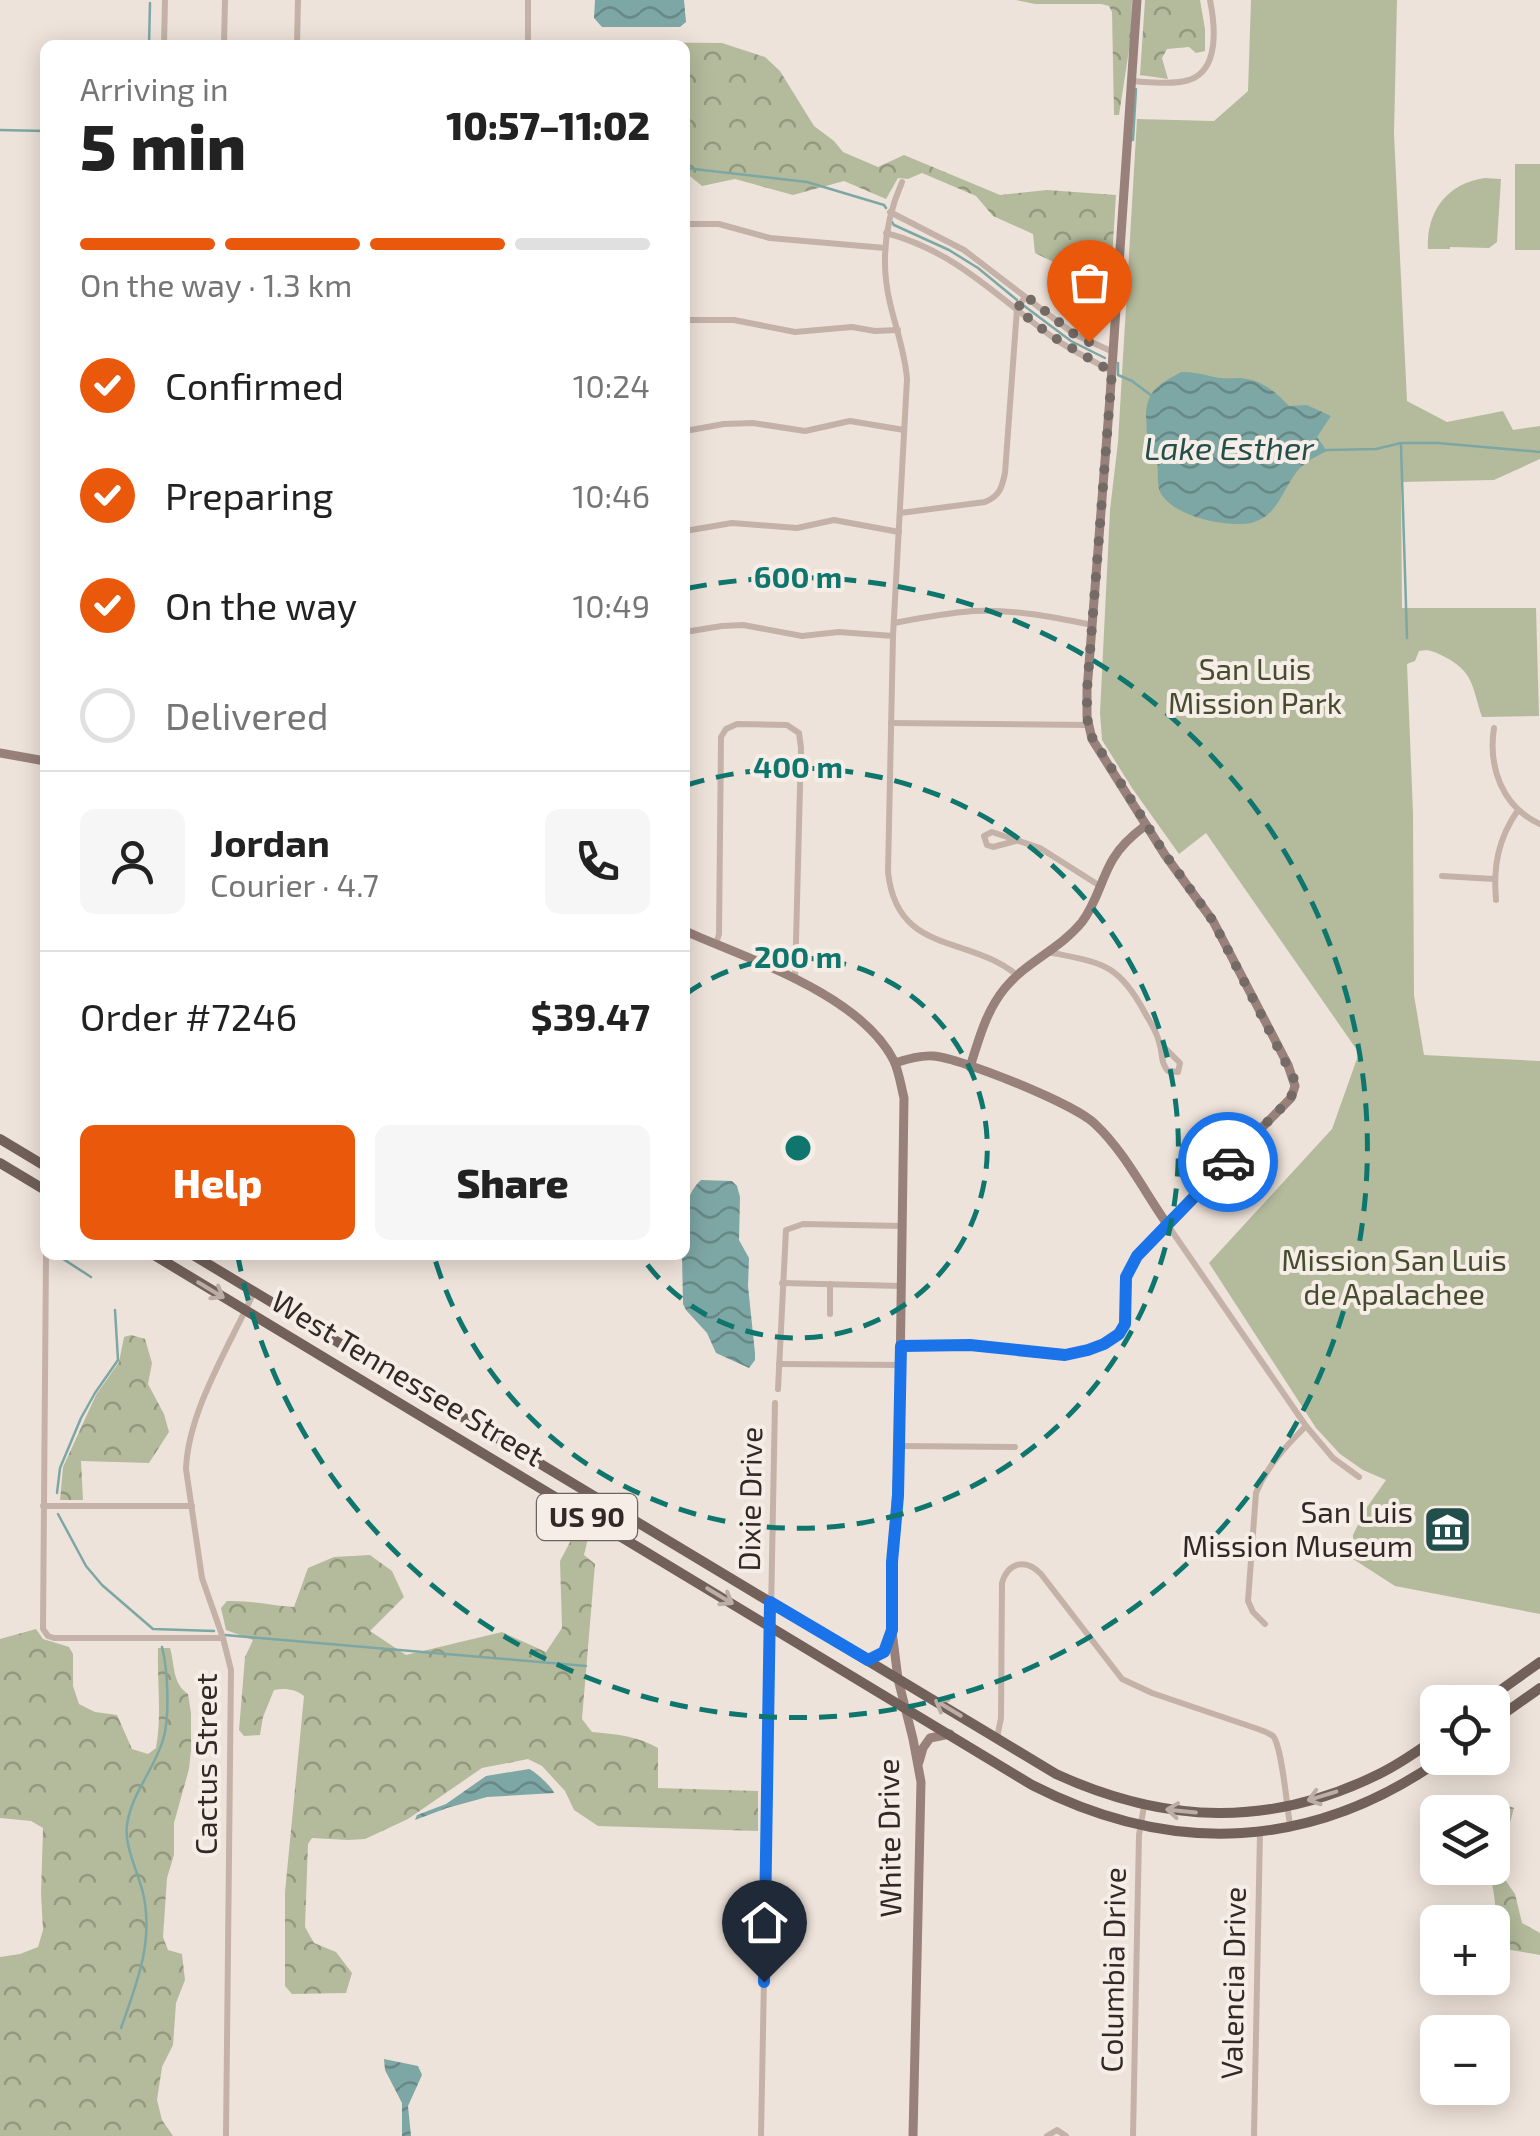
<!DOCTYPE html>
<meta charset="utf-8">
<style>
:root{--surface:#fff;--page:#f6f6f6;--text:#222;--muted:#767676;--line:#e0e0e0;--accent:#ea580c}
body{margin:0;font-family:"Exo 2",sans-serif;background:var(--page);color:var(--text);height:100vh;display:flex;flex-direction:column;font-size:38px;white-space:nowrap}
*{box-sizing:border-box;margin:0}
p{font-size:32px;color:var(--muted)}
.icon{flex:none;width:55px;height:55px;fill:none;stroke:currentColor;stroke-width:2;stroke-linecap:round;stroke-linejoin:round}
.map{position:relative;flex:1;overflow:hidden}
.drawer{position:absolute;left:40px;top:40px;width:650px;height:1220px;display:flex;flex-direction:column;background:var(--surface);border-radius:15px;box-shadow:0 5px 25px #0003}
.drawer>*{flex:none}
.fabs{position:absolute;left:1420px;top:1685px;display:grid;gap:20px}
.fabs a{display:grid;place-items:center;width:90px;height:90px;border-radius:15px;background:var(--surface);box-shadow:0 5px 25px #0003;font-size:50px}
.pin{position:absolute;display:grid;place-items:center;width:85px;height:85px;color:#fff;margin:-102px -42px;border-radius:50% 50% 50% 0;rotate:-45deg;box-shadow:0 0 10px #0007}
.pin .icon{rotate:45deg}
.courier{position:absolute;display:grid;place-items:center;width:100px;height:100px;margin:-50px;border:8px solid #1a73e8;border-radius:50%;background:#fff;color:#222;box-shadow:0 2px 12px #0007}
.overview em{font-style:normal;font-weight:800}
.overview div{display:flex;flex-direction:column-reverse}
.overview{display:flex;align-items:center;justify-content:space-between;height:170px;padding:0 40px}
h1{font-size:65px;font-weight:800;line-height:75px}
.bar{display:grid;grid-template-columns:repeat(4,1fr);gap:15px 10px;align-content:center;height:120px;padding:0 40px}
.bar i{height:12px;border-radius:8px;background:var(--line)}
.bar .on{background:var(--accent)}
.bar p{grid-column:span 4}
.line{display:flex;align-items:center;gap:25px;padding:0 40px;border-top:2px solid var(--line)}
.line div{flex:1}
.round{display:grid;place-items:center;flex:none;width:105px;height:105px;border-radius:15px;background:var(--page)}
ol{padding:0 40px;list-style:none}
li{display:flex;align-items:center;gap:30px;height:110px}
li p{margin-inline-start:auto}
li .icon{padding:10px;border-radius:50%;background:var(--accent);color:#fff;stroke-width:4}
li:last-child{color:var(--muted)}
li i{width:55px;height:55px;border:5px solid var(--line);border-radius:50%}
.cta{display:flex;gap:20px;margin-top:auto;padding:20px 40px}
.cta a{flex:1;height:115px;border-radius:15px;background:var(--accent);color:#fff;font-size:40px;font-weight:800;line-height:115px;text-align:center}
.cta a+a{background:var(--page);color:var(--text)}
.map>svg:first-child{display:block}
.forest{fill:url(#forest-crowns)}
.park{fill:#b4bb9c}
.water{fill:url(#water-waves)}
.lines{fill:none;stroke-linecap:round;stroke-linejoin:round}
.stream{stroke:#7da7a5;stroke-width:2.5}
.street{stroke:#c4b2a8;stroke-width:6}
.secondary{stroke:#97817a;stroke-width:9}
.primary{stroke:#72605a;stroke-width:10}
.oneway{stroke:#bbaea7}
.done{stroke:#746a66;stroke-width:10;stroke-dasharray:0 18}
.route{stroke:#1a73e8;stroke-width:12}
.ring{fill:none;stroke:#0f766e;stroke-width:5;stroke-dasharray:18 12}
.labels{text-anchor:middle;stroke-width:8;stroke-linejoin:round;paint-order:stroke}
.shield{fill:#f6ede6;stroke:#6d6460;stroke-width:2.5}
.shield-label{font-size:28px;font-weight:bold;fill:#322927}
.park-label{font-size:30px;fill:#454d2e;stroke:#f6ede6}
.street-label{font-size:30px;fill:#322927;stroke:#f6ede6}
.poi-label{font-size:30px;fill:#322927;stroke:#f6ede6;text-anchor:end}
.water-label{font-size:32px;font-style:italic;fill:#224e4c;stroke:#f6ede6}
.centre{fill:#0f766e;stroke:#f6ede6;stroke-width:5}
.ring-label{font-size:30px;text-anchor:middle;font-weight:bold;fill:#0f766e;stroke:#f6ede6;stroke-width:8;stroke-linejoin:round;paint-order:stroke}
</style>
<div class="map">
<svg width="1540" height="2136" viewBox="0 0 1540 2136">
<defs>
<pattern id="forest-crowns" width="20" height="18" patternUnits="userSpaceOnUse" patternTransform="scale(2.5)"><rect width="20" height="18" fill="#b4bb9c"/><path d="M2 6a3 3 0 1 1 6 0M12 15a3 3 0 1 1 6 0" fill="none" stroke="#93987f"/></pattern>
<pattern id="water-waves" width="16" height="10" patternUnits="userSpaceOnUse" patternTransform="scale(2.5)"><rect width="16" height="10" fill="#7da7a5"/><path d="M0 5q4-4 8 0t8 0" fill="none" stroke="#678886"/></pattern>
</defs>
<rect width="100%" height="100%" fill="#eee3da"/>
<g class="forest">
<polygon points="1016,0 1132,0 1131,37 1119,115 1114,115 1112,12 1109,6 1101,4 1035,4"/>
<polygon points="1145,0 1200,0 1205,29 1205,51 1196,53 1189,47 1167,49 1162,58 1168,79 1140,75"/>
<polygon points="620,42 722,43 765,57 780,71 814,126 834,141 843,152 878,167 904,155 1000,195 1047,190 1116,195 1110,290 1035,253 1033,234 993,216 976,196 922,173 908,179 898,178 886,199 844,181 793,195 735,179 702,186 685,172 685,45 620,45"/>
<polygon points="131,1335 145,1339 152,1363 148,1384 164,1414 169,1432 149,1463 81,1461 83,1500 60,1500 63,1467 96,1395 119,1362 124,1337"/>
<path d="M579 1525 590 1530 584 1555 595 1564 582 1719 592 1732C615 1734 638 1736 658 1748V1788L758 1791V1831L598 1826 574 1810 565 1791 542 1766 528 1759 482 1768 408 1819 365 1839 348 1840 312 1838 308 1844 305 1927 314 1943 336 1952 352 1973 346 1993 292 1994 285 1986V1892L304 1696C295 1689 285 1688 274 1690L263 1717 260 1735 244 1736 239 1730 245 1657 253 1640 226 1630 221 1608 227 1601C250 1600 272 1606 294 1607L308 1568 334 1557 370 1555 392 1571 404 1597 370 1631 406 1655 502 1632 546 1652 562 1628 560 1561Z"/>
<path d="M36 1629 43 1639 69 1647 73 1654V1686L79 1704 95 1712 117 1715 132 1749 148 1754 156 1748C162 1715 157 1682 158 1648H170C175 1665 172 1683 188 1694L191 1713V1750L189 1769 174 1823V1855L167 1878 163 1937 168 1950 182 1954 185 1980 176 2003 173 2045 162 2067 157 2100 162 2120 173 2136H0V1957L20 1954 38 1947 43 1930 41 1894 43 1828 31 1821 0 1818V1639Z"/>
<path d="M1509 1806 1514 1808 1506 1838V1881L1515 1894 1522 1923 1540 1933V1955L1505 1949C1493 1924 1498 1892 1487 1868H1492V1812Z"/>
</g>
<g class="park">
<path d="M1251 0H1397L1394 134 1407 401 1447 422 1503 411 1513 430 1540 426V459L1494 480 1401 482 1402 608H1536L1539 716 1482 717C1472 687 1474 671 1443 656 1434 652 1430 649 1419 651L1415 661 1407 664 1413 813 1414 995 1424 1055 1540 1061V1614L1395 1586 1353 1559V1535L1365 1510 1386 1480 1363 1470 1340 1454 1316 1428 1209 1263 1332 1129 1359 1053 1206 833 1179 854 1132 788 1102 740 1100 713 1110 510 1118 442 1137 119 1214 121 1248 91Z"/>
<rect x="1515" y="164" width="25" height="86"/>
<path d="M1485 178 1501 179 1497 242 1489 248 1450 247V249H1428C1426 212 1447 183 1485 178Z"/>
</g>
<g class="water">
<polygon points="595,0 684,0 686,22 680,27 602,27 594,18"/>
<path d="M1181 372C1193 372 1203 374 1214 377 1222 379 1231 378 1239 378 1261 379 1275 391 1289 406L1307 405 1331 416 1317 437 1327 451C1318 455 1309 460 1301 467 1283 485 1280 516 1251 523 1226 528 1172 516 1160 492 1156 481 1159 472 1157 461 1156 454 1150 448 1148 440 1146 433 1147 425 1146 417 1146 390 1160 384 1181 372Z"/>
<path d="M701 1180 732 1181 737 1186 740 1197 739 1240 749 1258 748 1286 755 1353V1360L749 1368 716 1353 707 1333 686 1310 683 1304 682 1255H685C685 1230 680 1199 701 1180Z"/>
<path d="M529 1769C535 1771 553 1788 554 1793L487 1797 447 1808 415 1820 417 1815 446 1804 486 1776Z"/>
<polygon points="384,2059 418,2066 422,2075 408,2106 411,2136 402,2136 402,2103 385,2070"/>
</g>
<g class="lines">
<g class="stream">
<polyline points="149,45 150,3"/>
<polyline points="0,130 45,131"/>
<polyline points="1133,140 1136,89"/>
<polyline points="685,168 807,182 884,205 886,208"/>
<polyline points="892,222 894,225 949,250 978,268 1017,300"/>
<polyline points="1023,305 1071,341 1105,358"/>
<polyline points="1118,363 1118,375 1132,381 1152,396"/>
<polyline points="1401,445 1407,638"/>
<polyline points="1327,450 1376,449 1401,443 1438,443 1540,452"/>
<polyline points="57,1255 91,1277"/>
<polyline points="57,1493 60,1468 81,1418 95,1393 118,1360 115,1310"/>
<polyline points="58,1514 86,1566 102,1585 153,1629 214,1631"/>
<polyline points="225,1635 586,1666"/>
<path d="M121 2028C137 1983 154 1941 143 1893 138 1872 124 1846 127 1825 131 1794 154 1770 163 1740 170 1718 168 1670 162 1647"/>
</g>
<g class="street">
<polyline points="164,45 165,0"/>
<polyline points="224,45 225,0"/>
<polyline points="297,45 298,0"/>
<polyline points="528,45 528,0"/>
<path d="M1131 81C1149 82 1172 85 1189 80 1220 70 1215 25 1210 0"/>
<path d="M902 182C885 221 880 261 890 303 896 329 905 352 907 379L893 636 888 872C897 956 969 934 1018 976"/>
<polyline points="890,212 964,250 1074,334 1113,352"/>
<polyline points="685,224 719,224 770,238 885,248"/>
<path d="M886 233C955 251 996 296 1051 336 1070 350 1091 360 1112 371"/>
<polyline points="685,320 734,320 795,332 852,327 875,331 898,330"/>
<polyline points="685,431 724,424 753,423 805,431 850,421 904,430"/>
<path d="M900 513 985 502C1000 496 1002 487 1005 473L1017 309 1025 297"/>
<polyline points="685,531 732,523 797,528 834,520 899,532"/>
<path d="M894 623C920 618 947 613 973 611 1014 609 1053 617 1092 625"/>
<polyline points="685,632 722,626 743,625 802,636 839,632 893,636"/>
<polyline points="891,723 1087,725"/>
<path d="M1494 728C1488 767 1502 807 1540 824"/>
<polyline points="1019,840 993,847 987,845 984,836 992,832 1040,848 1100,886"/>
<polyline points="1442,876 1494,879"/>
<path d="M1496 900C1493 866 1498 839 1518 810"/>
<polyline points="716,944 719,934 721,737 726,729 737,724 787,725 799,733 801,748 795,980"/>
<path d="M1048 952C1101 963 1118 962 1145 1013 1150 1022 1157 1032 1159 1042 1163 1053 1160 1062 1168 1071L1178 1072 1180 1063 1160 1043"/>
<polyline points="46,1255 43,1629 48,1636 54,1638 223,1638"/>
<polyline points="782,1283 901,1286"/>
<polyline points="830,1284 830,1314"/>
<polyline points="901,1346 970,1345 1065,1355 1088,1350 1104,1344 1119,1334 1125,1324 1125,1285 1132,1262 1167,1224 1306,1426 1333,1458 1359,1477"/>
<polyline points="779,1364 900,1365"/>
<polyline points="778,1389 786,1230 803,1224 902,1226"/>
<polyline points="899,1446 1015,1447"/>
<polyline points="43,1506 192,1506"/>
<path d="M1265 1624 1253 1612 1248 1601 1256 1493C1267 1466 1286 1446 1306 1426"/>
<path d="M997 1738 1001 1718 1002 1583C1008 1562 1026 1558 1041 1574L1122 1679 1152 1693 1258 1729C1261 1730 1270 1734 1273 1736 1282 1746 1287 1808 1290 1825"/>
<path d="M226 2136 231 1670 223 1638 202 1578 186 1469C188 1411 230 1345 254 1292"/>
<polyline points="761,2136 775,1403"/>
<polyline points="1047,2136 1057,2130 1066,2136"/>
<polyline points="1133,2136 1139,1835 1144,1806"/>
<polyline points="1254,2136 1260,1832"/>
</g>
<g class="secondary">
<polyline points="0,753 45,761"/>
<path d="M685 931C750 960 860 994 894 1061 899 1072 901 1086 904 1098L899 1446 893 1562 892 1631 898 1679 913 1739 921 1782 913 2136"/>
<path d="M895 1063C907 1059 920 1055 933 1056 961 1058 1075 1104 1095 1124 1124 1151 1144 1191 1167 1224L1291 1098 1295 1086 1288 1065 1213 921 1165 855 1092 739 1087 717V690L1110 397 1137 0"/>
<path d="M970 1067C979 1039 986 1011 1005 988 1026 962 1060 949 1082 922 1097 902 1101 879 1113 859 1121 845 1134 834 1146 825"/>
<polyline points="867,1660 883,1652 891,1633"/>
<polyline points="919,1762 923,1748 930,1738 950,1734"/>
</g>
<g class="primary">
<polyline points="0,1139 45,1166"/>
<polyline points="0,1163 45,1190"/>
<path d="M154 1255 1032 1785C1173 1857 1313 1850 1443 1758"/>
<path d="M193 1255 1056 1774C1165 1824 1270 1828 1379 1774 1400 1764 1419 1750 1438 1737"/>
<polyline points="1484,1702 1540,1662"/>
<polyline points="1492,1722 1540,1688"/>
</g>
</g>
<defs><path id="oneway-shaft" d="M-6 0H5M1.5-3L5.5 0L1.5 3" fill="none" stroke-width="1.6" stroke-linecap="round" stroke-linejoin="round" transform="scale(2.5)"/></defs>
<g class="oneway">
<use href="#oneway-shaft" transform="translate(211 1290) rotate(31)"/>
<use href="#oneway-shaft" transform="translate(720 1596) rotate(31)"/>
<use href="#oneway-shaft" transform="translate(948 1708) rotate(-149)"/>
<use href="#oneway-shaft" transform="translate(1322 1796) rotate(163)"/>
<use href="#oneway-shaft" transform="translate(1181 1811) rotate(-174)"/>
</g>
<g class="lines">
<polyline class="done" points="1089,342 1074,334 1026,296 1017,309 1050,335 1112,372 1087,690 1087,717 1090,734 1165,854 1213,921 1295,1081 1291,1098 1228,1162"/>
<polyline class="route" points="764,1982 770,1602 868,1660 884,1652 892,1630 892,1562 898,1496 901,1346 970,1345 1065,1355 1088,1350 1104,1344 1119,1334 1125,1324 1126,1277 1137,1256 1228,1162"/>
</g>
<g class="ring">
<path d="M686 994A190 190 0 1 1 641 1256"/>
<path d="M687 785A380 380 0 1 1 434 1256"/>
<path d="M689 588A570 570 0 1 1 238 1257"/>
</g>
<defs>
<symbol id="museum-square" viewBox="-11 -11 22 22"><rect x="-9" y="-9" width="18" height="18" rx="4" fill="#224e4c" stroke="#f6ede6"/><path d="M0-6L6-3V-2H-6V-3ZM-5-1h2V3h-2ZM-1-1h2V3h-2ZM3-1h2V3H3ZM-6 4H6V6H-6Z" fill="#fff"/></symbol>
</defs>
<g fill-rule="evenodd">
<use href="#museum-square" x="1420" y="1502" width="55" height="55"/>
</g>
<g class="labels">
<rect class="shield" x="537" y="1494" width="100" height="46" rx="8"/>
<g class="shield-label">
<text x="587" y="1527">US 90</text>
</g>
<g class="park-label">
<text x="1255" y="680">San Luis<tspan x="1255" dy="34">Mission Park</tspan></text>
<text x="1394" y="1271">Mission San Luis<tspan x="1394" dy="34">de Apalachee</tspan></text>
</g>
<g class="street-label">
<text transform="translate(407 1379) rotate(31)" y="10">West Tennessee Street</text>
<text transform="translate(751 1499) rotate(-89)" y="10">Dixie Drive</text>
<text transform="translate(207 1764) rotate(-90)" y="10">Cactus Street</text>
<text transform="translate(890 1838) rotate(-91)" y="10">White Drive</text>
<text transform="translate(1114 1970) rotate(-89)" y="10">Columbia Drive</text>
<text transform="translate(1234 1983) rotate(-89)" y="10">Valencia Drive</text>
</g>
<g class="poi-label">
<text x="1413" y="1523">San Luis<tspan x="1413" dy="34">Mission Museum</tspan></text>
</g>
<g class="water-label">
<text x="1229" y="460">Lake Esther</text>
</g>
</g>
<circle cx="798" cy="1148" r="15" class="centre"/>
<g class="ring-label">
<text x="798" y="588">600 m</text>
<text x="798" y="778">400 m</text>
<text x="798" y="968">200 m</text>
</g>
</svg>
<div class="fabs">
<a><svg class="icon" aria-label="locate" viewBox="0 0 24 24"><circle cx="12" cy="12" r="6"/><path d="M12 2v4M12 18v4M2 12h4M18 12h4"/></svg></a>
<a><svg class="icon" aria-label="layers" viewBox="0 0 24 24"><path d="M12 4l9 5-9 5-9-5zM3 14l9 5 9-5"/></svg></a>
<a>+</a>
<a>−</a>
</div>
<div class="pin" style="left:1089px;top:342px;background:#ea580c"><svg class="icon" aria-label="bag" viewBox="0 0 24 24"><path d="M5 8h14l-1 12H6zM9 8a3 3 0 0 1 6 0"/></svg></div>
<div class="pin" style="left:764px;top:1982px;background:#1f2937"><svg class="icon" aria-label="home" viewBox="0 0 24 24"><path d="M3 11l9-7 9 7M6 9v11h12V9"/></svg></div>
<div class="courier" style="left:1228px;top:1162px"><svg class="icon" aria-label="car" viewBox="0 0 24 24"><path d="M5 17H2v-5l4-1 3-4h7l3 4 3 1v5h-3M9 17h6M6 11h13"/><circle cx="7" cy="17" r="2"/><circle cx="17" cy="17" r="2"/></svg></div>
<section class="drawer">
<div class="overview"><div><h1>5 min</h1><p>Arriving in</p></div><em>10:57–11:02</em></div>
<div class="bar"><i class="on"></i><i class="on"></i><i class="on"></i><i></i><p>On the way · 1.3 km</p></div>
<ol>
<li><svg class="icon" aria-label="check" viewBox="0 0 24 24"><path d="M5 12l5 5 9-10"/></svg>Confirmed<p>10:24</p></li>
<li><svg class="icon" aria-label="check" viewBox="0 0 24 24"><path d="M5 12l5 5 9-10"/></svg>Preparing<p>10:46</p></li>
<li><svg class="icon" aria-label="check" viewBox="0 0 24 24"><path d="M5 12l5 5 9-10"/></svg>On the way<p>10:49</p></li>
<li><i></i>Delivered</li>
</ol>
<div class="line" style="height:180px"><a class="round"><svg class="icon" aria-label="person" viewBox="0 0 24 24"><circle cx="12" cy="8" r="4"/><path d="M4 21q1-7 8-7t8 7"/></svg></a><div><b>Jordan</b><p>Courier · 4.7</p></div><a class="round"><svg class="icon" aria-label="phone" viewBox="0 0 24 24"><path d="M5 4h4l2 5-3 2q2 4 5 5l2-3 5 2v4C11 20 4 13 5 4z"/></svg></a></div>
<div class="line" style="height:130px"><div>Order #7246</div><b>$39.47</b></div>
<div class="cta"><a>Help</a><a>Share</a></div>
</section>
</div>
